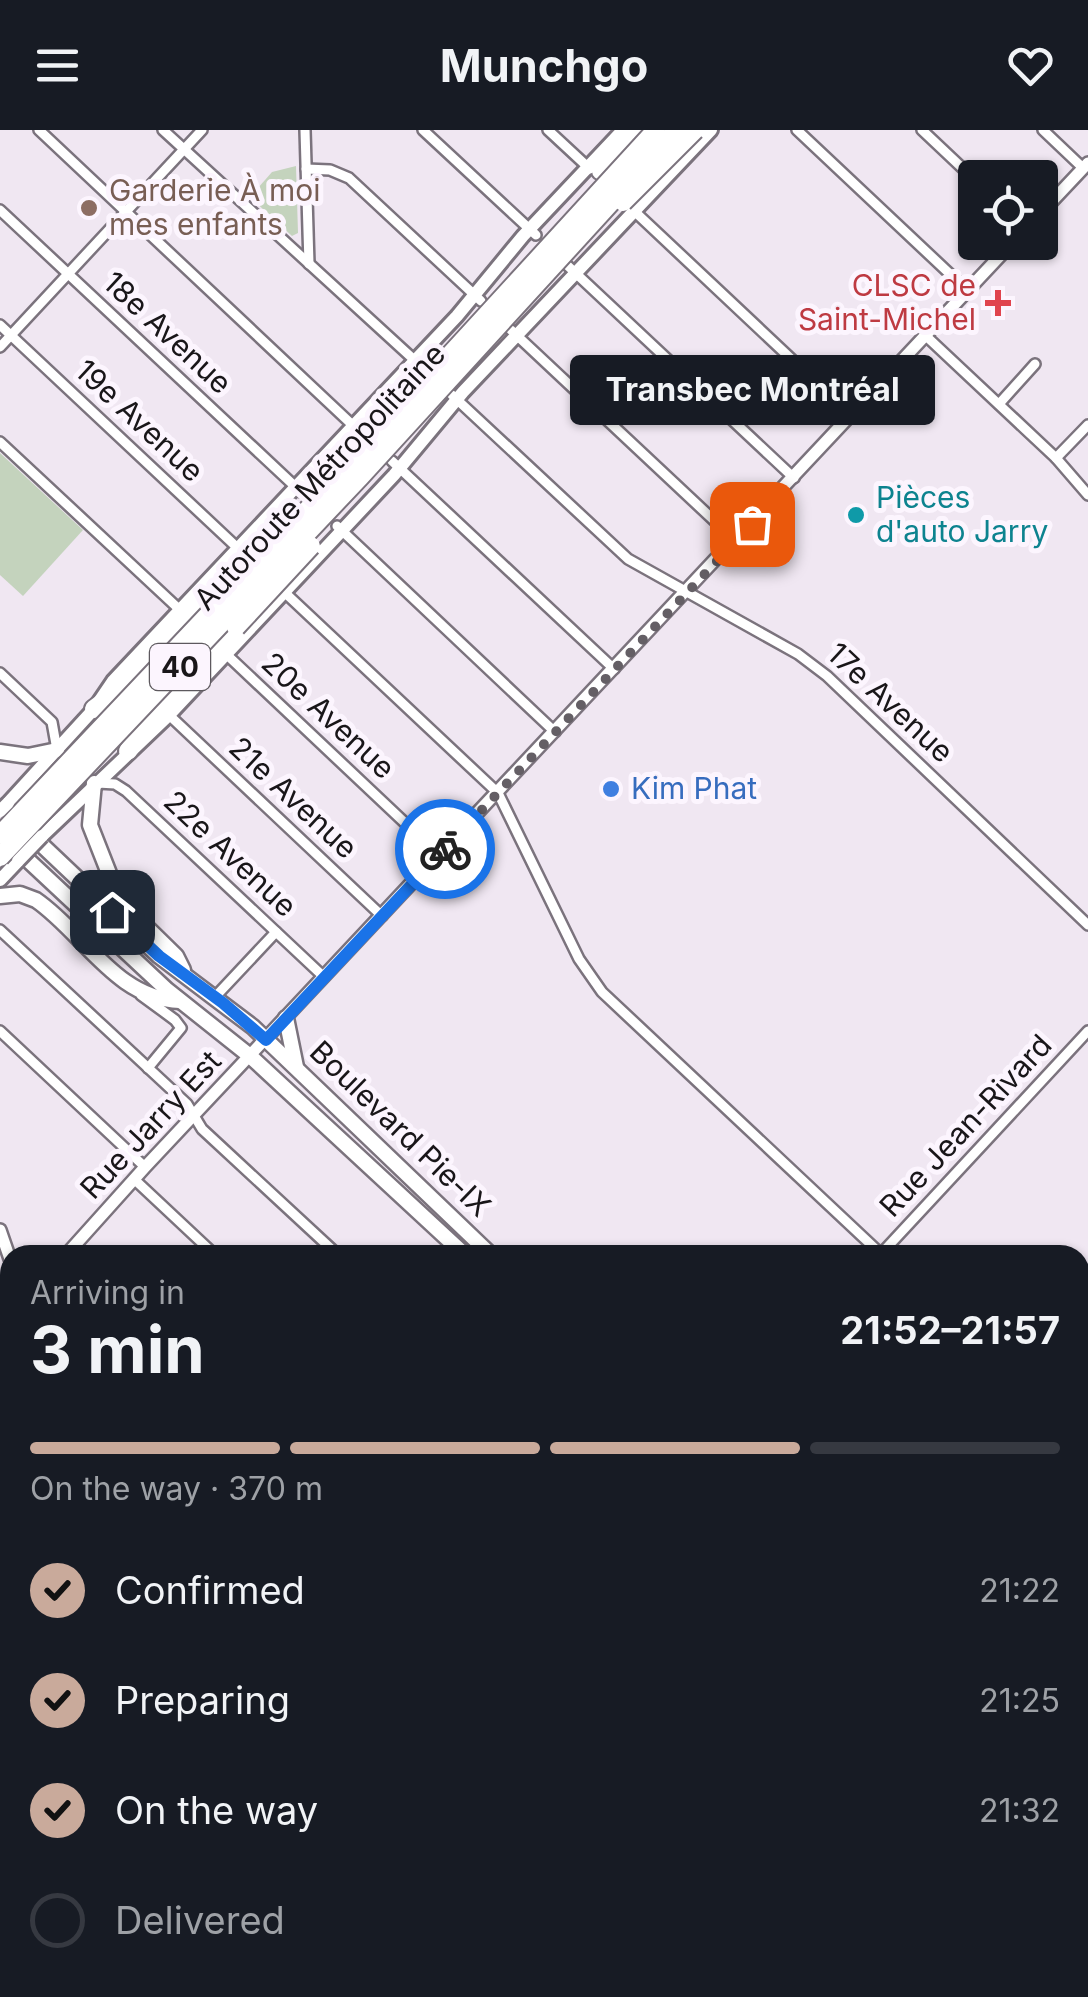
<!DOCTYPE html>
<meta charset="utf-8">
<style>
:root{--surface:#171b24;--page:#242831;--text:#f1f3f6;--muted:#9ea1a6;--line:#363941;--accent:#c9aa9b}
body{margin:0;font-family:Inter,sans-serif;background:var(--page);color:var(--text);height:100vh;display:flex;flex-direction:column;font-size:38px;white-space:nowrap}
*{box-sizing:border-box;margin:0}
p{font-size:32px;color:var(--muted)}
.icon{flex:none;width:55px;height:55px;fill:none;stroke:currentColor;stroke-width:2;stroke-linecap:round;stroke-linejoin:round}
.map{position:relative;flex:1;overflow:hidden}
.sheet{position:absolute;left:0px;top:1115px;width:1090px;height:752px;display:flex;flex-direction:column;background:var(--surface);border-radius:30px 30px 0 0;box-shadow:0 2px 8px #0004}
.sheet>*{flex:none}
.buttons{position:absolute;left:958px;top:30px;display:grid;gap:20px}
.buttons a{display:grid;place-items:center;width:100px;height:100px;border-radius:10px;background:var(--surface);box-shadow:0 2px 8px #0004;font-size:50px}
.pin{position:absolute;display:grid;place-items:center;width:85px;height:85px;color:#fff;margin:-42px;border-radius:20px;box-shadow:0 5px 15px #0006}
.courier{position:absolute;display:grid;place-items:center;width:100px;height:100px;margin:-50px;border:8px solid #1a73e8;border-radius:50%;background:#fff;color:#222;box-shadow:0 2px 12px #0007}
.bubble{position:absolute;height:70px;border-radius:10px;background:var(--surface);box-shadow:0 2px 8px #0004;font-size:32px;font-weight:700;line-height:70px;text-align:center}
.overview em{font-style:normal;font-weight:700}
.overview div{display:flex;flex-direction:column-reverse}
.overview{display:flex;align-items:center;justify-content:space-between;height:170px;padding:0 30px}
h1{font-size:65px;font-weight:700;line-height:75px}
.bar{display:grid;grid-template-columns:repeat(4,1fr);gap:15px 10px;align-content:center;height:120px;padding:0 30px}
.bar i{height:12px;border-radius:8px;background:var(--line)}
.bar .on{background:var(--accent)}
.bar p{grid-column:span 4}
ol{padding:0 30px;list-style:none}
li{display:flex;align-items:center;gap:30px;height:110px}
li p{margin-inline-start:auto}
li .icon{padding:10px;border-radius:50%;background:var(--accent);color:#111;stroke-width:4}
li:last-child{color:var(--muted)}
li i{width:55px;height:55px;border:5px solid var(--line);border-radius:50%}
header{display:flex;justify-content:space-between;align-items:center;height:130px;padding:0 30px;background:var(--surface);font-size:45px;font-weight:700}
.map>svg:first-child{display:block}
.green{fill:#c4d3bd}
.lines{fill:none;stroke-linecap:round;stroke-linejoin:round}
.minor-casing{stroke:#7b737d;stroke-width:14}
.tertiary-casing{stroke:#7b737d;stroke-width:16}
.secondary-casing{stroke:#7b737d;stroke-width:18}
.primary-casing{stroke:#7b737d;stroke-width:19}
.motorway-casing{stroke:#7b737d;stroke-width:22}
.minor{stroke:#fff;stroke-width:9}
.tertiary{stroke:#fff;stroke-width:11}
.secondary{stroke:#fff;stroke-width:12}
.primary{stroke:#fff;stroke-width:14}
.motorway{stroke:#fff;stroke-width:18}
.secondary-bridge-casing{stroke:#7b737d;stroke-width:18;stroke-linecap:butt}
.motorway-bridge-casing{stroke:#7b737d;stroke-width:22;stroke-linecap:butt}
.secondary-bridge{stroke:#fff;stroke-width:12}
.motorway-bridge{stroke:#fff;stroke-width:18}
.done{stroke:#645f65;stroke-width:10;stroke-dasharray:0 18}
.route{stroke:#1a73e8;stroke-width:12}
.education-dot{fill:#8d6e63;stroke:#fcf5fe;stroke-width:4}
.health-dot{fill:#e0444e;stroke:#fcf5fe;stroke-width:4}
.culture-dot{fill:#0f9aa8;stroke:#fcf5fe;stroke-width:4}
.shop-dot{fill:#3f7fe0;stroke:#fcf5fe;stroke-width:4}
.labels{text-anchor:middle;stroke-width:10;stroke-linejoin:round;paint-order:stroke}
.shield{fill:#fcf5fe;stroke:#5d595e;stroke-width:2.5}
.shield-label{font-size:28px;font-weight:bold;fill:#191619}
.education-label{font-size:30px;fill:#785e54;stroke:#fcf5fe;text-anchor:start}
.health-label{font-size:30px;fill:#be3a42;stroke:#fcf5fe;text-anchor:end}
.street-label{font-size:30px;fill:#191619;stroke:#fcf5fe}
.culture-label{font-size:30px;fill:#0d838f;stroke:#fcf5fe;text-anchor:start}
.shop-label{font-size:30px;fill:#366cbe;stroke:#fcf5fe;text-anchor:start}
</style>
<header><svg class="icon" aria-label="menu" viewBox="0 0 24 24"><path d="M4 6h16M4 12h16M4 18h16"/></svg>Munchgo<svg class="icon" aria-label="heart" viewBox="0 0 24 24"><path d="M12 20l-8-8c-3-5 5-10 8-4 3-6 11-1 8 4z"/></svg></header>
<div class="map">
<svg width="1088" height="1867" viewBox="0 0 1088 1867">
<rect width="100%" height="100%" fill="#f0e7f2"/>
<g class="green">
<polygon points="296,36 298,103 292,106 250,67 272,42"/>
<polygon points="0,323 83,400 23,466 0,445"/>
<polygon points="10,1814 10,1858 368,1858 373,1867 0,1867 0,1818"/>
<polygon points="701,1858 842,1858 852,1867 711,1867"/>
</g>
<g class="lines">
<defs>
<g id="minor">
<polyline points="39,0 361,303"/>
<polyline points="163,0 422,237"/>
<polyline points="305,0 309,134"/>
<polyline points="423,0 536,105"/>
<polyline points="548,0 590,39"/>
<polyline points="797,0 968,161"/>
<polyline points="922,0 975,50"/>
<polyline points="1043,0 1083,38"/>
<polyline points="306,39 330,40 349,48 481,171"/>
<polyline points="632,79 852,286"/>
<polyline points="0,80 301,362"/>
<polyline points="568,136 794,348"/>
<polyline points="0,195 243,423"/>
<polyline points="511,200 736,411"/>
<polyline points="926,206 1056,328 1088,365"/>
<polyline points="0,217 202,0"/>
<polyline points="452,265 628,429 798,524 827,546 1088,795"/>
<polyline points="999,274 1035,234"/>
<polyline points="0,312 180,480"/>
<polyline points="1056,328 1088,295"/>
<polyline points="392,331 614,539"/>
<polyline points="337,396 555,602"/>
<polyline points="281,459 498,663 579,829 602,862 882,1125"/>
<polyline points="226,524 439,725"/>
<polyline points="0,543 52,592 57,620"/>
<polyline points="169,585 382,786"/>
<polyline points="98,653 115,654 126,661 324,847"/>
<polyline points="0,800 187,974 202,999 338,1125"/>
<polyline points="141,865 175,890 181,898 148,938"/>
<polyline points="215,867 276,802"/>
<polyline points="0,901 145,1037"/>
<polyline points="135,1050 215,1125"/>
<polyline points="880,1125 1088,901"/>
<polyline points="1080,1310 1088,1317"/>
<polyline points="0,1341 10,1330"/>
<polyline points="1080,1411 1088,1403"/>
<polyline points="0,1472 10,1463"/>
<polyline points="0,1602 10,1591"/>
<polyline points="0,1665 10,1674"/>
<polyline points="0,1708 10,1703"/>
<polyline points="0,1808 10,1803"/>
<polyline points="1080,1819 1088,1827"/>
<polyline points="633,1858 643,1867"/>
<polyline points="856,1858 866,1867"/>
<polyline points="997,1858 1007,1867"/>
<polyline points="477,1867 498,1858"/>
<polyline points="647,1867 656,1858"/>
</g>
<g id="tertiary">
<polyline points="1040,84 1088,33"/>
<polyline points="0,1100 10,1129"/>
<polyline points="66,1125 145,1037 1013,112"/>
<polyline points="0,1197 10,1186"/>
<polyline points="379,1858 384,1867"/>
</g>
<g id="secondary">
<polyline points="8,673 94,579 113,551 457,186 523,106 623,0"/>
<polyline points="42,706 169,585 394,345 463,262 711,0"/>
<polyline points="0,750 18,731"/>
</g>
<g id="primary">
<polyline points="0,622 28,626 57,620"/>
<polyline points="94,653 90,695 112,751 129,780 176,826 183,840"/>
<polyline points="44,717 159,826 253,897 491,1125"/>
<polyline points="30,732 167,860 250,926 465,1125"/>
<path d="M0 766 20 764 36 770C84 803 116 869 180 871"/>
<polyline points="286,888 296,937"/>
<polyline points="1080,1670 1088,1678"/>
<polyline points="1080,1701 1088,1708"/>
</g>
<g id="motorway">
<polyline points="601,41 639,0"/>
<polyline points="94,579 122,558 207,469"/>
<polyline points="128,621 152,586 236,497"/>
</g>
</defs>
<use href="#minor" class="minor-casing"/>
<use href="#tertiary" class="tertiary-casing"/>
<use href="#secondary" class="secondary-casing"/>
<use href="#primary" class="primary-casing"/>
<use href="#motorway" class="motorway-casing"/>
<use href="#minor" class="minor"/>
<use href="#tertiary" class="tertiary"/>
<use href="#secondary" class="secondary"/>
<use href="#primary" class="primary"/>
<use href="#motorway" class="motorway"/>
<defs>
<g id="secondary-bridge">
<polyline points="0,681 8,673"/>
<polyline points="18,731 42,706"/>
</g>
<g id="motorway-bridge">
<polyline points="623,72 695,0"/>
<polyline points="236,497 311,416"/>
<polyline points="0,705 330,356 656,0"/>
<polyline points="0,727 360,347 677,0"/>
</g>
</defs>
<use href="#secondary-bridge" class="secondary-bridge-casing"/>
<use href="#motorway-bridge" class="motorway-bridge-casing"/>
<use href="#secondary-bridge" class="secondary-bridge"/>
<use href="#motorway-bridge" class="motorway-bridge"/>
</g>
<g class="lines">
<polyline class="done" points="445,719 752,394"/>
<polyline class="route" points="112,782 159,826 223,873 266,910 445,719"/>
</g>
<circle class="education-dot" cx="89" cy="78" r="10"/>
<path class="health-dot" d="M993 158h10v10h10v10h-10v10h-10v-10h-10v-10h10z"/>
<circle class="culture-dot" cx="856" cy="385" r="10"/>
<circle class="shop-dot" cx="611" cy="659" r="10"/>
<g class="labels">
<rect class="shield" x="150" y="514" width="60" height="46" rx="8"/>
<g class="shield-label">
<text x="180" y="547">40</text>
</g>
<g class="education-label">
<text x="109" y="71">Garderie À moi<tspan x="109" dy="34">mes enfants</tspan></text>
</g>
<g class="health-label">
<text x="976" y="166">CLSC de<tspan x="976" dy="34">Saint-Michel</tspan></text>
</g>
<g class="street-label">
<text transform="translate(167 203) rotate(43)" y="10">18e Avenue</text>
<text transform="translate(139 291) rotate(43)" y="10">19e Avenue</text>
<text transform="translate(320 347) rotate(-47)" y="10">Autoroute Métropolitaine</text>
<text transform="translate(890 573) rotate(43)" y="10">17e Avenue</text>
<text transform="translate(328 586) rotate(43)" y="10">20e Avenue</text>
<text transform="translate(293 668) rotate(43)" y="10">21e Avenue</text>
<text transform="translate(230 724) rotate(43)" y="10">22e Avenue</text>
<text transform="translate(151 995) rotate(-47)" y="10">Rue Jarry Est</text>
<text transform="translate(966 996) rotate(-47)" y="10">Rue Jean-Rivard</text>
<text transform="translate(400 999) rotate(44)" y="10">Boulevard Pie-IX</text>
</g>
<g class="culture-label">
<text x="876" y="378">Pièces<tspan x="876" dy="34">d'auto Jarry</tspan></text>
</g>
<g class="shop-label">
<text x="631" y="669">Kim Phat</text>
</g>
</g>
</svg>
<div class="buttons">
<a><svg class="icon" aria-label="locate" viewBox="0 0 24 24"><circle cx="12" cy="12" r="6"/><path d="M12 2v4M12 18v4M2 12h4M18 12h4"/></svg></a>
</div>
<div class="pin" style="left:752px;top:394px;background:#ea580c"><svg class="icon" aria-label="bag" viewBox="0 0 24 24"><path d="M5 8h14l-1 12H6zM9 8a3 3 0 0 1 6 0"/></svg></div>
<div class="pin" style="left:112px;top:782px;background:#1f2937"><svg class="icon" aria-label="home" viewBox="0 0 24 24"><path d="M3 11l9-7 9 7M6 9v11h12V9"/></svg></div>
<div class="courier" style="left:445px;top:719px"><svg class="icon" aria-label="bike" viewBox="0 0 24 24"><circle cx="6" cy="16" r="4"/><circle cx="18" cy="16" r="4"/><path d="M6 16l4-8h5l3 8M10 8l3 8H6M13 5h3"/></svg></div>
<div class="bubble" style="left:570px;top:225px;width:365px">Transbec Montréal</div>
<section class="sheet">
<div class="overview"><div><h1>3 min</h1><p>Arriving in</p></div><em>21:52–21:57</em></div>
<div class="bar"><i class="on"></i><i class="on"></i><i class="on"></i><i></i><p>On the way · 370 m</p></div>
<ol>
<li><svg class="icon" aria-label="check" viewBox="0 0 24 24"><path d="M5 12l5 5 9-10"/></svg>Confirmed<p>21:22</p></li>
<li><svg class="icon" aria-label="check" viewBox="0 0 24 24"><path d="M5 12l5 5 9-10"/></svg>Preparing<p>21:25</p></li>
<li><svg class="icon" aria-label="check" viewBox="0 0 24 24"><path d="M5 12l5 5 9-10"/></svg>On the way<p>21:32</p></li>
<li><i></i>Delivered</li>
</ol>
</section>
</div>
